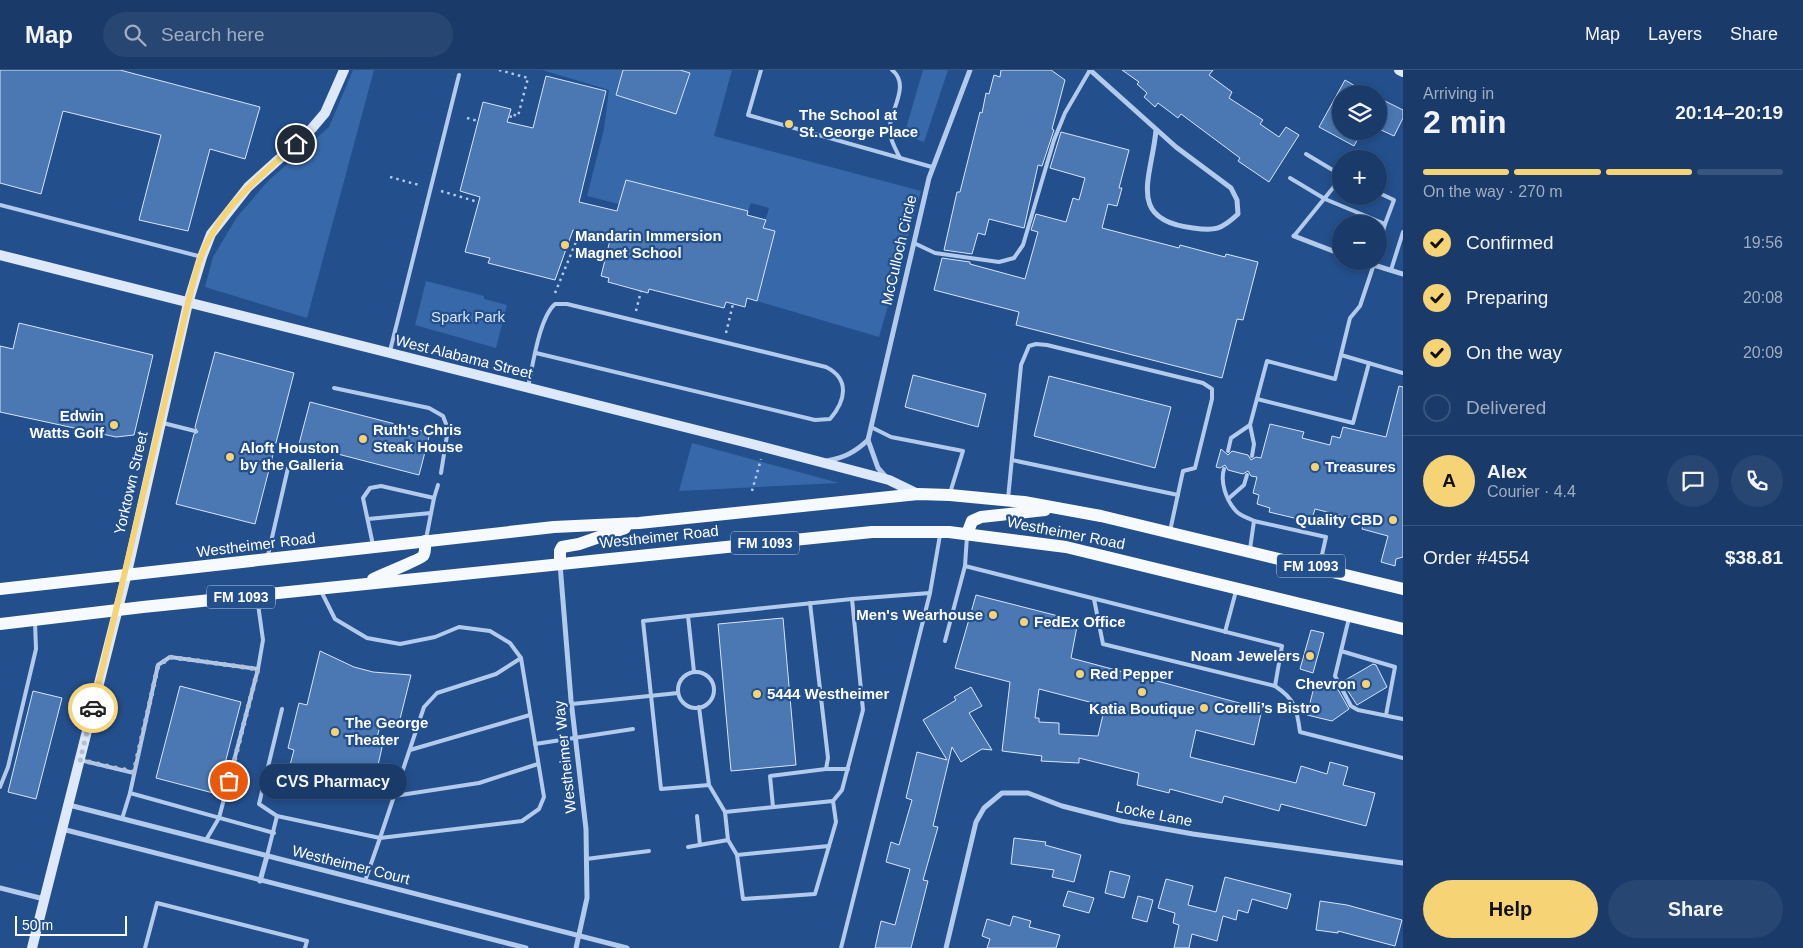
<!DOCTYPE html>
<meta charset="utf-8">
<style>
:root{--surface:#1a3b69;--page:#274671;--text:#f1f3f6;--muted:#9fadc0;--line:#38557d;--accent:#f6d375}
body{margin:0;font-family:Helvetica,sans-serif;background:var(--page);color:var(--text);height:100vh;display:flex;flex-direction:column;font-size:19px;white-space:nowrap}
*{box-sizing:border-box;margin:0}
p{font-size:16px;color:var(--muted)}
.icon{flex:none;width:28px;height:28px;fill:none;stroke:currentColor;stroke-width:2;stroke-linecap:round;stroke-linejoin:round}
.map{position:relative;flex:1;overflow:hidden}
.details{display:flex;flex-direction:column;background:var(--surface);width:400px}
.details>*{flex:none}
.fabs{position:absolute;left:1332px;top:15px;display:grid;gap:10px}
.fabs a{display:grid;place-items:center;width:55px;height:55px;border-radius:50%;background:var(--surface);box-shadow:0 2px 8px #0003,0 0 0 1px var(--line);font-size:25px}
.scale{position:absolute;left:15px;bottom:12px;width:112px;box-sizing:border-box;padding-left:5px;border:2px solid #fff;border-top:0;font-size:14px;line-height:18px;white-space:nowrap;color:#fff;-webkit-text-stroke:4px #234f8c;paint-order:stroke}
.pin{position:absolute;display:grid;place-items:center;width:42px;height:42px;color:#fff;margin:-21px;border:2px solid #fff;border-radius:50%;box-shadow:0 1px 5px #0007}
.courier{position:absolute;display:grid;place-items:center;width:50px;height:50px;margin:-25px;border:4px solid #f6d375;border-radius:50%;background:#fff;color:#222;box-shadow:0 1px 6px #0007}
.bubble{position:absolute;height:35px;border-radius:18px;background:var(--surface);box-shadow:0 2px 8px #0003,0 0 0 1px var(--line);font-size:16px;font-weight:600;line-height:35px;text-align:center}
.overview em{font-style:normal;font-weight:600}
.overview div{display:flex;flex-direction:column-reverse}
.overview{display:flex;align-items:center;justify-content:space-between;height:85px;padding:0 20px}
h1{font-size:32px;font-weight:600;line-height:38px}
.bar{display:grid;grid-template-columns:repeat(4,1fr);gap:8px 5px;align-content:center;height:60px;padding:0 20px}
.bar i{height:6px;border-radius:4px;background:var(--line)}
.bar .active{background:var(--accent)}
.bar p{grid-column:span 4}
.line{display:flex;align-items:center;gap:12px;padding:0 20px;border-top:1px solid var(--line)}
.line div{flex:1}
.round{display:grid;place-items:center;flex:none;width:52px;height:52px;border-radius:26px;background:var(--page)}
ol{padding:0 20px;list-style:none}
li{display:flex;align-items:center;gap:15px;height:55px}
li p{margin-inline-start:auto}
li .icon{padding:5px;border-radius:50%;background:var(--accent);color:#111;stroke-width:4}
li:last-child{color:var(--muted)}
li i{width:28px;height:28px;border:2px solid var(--line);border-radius:50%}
.action{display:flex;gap:10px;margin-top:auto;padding:10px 20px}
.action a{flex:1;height:58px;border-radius:30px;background:var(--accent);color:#111;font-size:20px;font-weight:600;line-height:58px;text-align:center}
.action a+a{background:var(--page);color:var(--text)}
header{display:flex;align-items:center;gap:30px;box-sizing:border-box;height:70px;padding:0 25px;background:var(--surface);border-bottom:1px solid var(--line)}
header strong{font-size:24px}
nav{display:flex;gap:28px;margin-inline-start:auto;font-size:18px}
.search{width:350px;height:45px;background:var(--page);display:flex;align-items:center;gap:12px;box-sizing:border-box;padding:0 18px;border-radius:28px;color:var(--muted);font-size:19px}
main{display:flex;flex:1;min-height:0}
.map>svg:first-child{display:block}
.green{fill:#3768a9}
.building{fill:#4b78b3;stroke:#d6e5f8;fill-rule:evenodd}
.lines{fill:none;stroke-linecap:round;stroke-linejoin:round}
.path{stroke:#b2caeb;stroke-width:2.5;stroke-dasharray:2.5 4;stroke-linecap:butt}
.lane{stroke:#b2caeb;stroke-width:4}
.street{stroke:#b2caeb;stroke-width:5}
.secondary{stroke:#dde8f9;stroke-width:10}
.primary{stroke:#f6f9fe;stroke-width:12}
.done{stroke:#b2c1d7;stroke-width:5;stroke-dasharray:0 9}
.route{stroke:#f6d375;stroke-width:6}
.poi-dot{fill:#f6d375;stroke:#234f8c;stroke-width:2}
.labels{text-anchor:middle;stroke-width:4.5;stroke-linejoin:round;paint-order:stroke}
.shield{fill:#234f8c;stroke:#bdcadc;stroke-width:1}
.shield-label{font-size:14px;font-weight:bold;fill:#fff}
.poi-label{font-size:15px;font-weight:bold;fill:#fff;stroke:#234f8c;text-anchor:start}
.street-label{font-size:15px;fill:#fff;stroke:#234f8c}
.park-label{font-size:15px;fill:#d6e5f8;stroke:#234f8c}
</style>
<header>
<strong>Map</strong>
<div class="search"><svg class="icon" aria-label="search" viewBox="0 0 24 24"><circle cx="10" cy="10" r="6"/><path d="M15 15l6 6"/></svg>Search here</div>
<nav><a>Map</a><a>Layers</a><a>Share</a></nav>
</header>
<main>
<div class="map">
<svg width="1403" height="878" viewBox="0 0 1403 878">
<rect width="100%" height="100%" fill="#234f8c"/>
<g class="green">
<polygon points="353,0 374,0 307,248 205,217 213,187 237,147 268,111 329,57"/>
<polygon points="542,0 732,0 714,66 921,121 879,267 757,231 775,162 763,158 769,138 751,133 748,141 626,110 619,134 587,126 604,59 609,20"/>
<polygon points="923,0 948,0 924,72 904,65"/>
<polygon points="426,211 484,226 484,229 507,235 496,278 415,255"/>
<polygon points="692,373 839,413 679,421"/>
</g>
<g class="building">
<polygon points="0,0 120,0 260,37 245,89 210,79 188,161 139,150 161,65 63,41 41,124 0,113"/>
<polygon points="623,0 680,0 690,3 676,44 616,25"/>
<polygon points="1001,0 1051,0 1065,10 1052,59 1054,60 1042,96 1038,95 1024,158 989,149 985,165 978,163 972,184 944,180 957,122 960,122 980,42 982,43 986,23 989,24 994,5 1000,7"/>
<polygon points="1122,0 1213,0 1209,5 1232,22 1229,28 1263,50 1260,54 1279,67 1286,57 1299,65 1269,112 1238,91 1240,88 1181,44 1178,48 1158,33 1155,37 1144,27 1147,23 1137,14 1139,12"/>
<polygon points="546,6 606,21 579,132 617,141 626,110 748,141 747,145 766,150 763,158 775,161 757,231 747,228 745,237 726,232 724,238 649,219 648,223 608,212 609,208 601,206 610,170 573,160 555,210 488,193 490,188 465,182 480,127 460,121 483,32 511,39 507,52 533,58"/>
<polygon points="1345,10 1369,24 1341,24 1341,61 1362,61 1354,76 1319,57"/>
<polygon points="1385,31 1403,40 1403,48 1394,66 1379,59 1379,44"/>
<polygon points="1061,62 1129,80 1119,118 1122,118 1117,136 1108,134 1102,158 1179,178 1180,175 1225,187 1226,184 1258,192 1243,250 1237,249 1222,308 1016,255 1019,242 934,220 942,188 970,192 970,194 1025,209 1038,162 1031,160 1036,144 1066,152 1073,128 1079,130 1085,108 1050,98"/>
<polygon points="19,253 153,285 134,365 116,367 0,342 0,276 13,279"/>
<polygon points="215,282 294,303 255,454 176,434 194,364 198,362 195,357"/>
<polygon points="913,305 986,324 978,357 905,337"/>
<polygon points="1049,306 1171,337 1155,398 1034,366"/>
<polygon points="1399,316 1403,317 1403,487 1396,489 1395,496 1381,492 1388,466 1362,459 1364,451 1315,439 1311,452 1269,442 1270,438 1257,434 1259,425 1253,423 1257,407 1251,406 1248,401 1243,404 1228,400 1225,395 1220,398 1216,397 1221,379 1228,385 1232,381 1248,385 1251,390 1256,387 1261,388 1270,354 1304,362 1302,368 1330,375 1332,366 1340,368 1343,357 1386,367"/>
<polygon points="310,332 430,363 419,405 299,374"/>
<path d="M976 525 1078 551 1071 588 1262 639 1254 675 1196 660 1190 687 1296 713 1301 696 1327 704 1330 692 1348 697 1343 715 1375 723 1366 756 1281 734 1279 741 1224 726 1222 733 1170 719 1169 723 1137 715 1139 703 1079 688V693L1041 691 1042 686 1002 681 1010 612 955 598ZM1039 619 1105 636 1098 666 1059 664V653L1039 652V648H1035Z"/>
<polygon points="783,548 796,695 731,701 718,554"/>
<polygon points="1311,560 1324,563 1313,603 1300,599"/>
<polygon points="320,581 354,597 373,602 411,605 399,653 382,649 376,671 383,673 376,704 367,702 361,729 286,710 294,680 288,678 299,633 307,635"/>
<polygon points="1373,594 1376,595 1387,617 1357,635 1342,612"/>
<polygon points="1329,612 1332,618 1336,616 1349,639 1332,651 1307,645 1313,621"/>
<polygon points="180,616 241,632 217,724 156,708"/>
<polygon points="971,617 982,636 969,643 992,680 982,679 961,692 952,677 933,756 938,757 923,810 928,811 911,878 875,878 881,851 895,855 910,799 886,792 891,772 899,775 912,730 906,728 917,682 947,690 923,650 956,630 954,627"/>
<polygon points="33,621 62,628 36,729 8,722"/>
<polygon points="1014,768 1046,772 1045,775 1081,785 1074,812 1052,807 1054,800 1011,794"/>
<polygon points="1110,801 1130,806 1124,828 1105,823"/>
<polygon points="1225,807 1291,824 1287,839 1252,829 1248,843 1238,840 1236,850 1223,846 1217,871 1192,864 1189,878 1174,878 1179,855 1173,853 1175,843 1158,838 1166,809 1193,816 1188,835 1216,842"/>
<polygon points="1068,821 1094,828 1089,843 1063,836"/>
<polygon points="1138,826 1153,830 1147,852 1132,848"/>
<polygon points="1320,831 1347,835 1402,850 1395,876 1338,861 1338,863 1316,860"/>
<polygon points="1013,846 1031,851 1029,857 1060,865 1056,878 987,878 990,869 982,866 987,849 1010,856"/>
</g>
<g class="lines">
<g class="path">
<polyline points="499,0 528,8 518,46 511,44 510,52"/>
<polyline points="467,48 478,51"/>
<polyline points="390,107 419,115"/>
<polyline points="441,121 478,132"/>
<polyline points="555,223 580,162"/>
<polyline points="636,241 641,221"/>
<polyline points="726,263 733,234"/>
<polyline points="752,421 761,389"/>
</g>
<g class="lane">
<polyline points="761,0 748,45 932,97"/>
<path d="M892 0C910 14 892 38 890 55 888 66 895 78 900 88"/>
<polyline points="1306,84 1341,105"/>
<polyline points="1290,108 1325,129 1385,154 1379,176"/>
<polyline points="1379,123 1394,130 1385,154"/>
<polyline points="0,135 202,187"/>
<polyline points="1294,166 1341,108"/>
<polyline points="914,173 935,183 999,192 1014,188 1023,175 1054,70 1065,43 1090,0"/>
<polyline points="1391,200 1403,162"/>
<polyline points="390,281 459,5"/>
<polyline points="1341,285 1403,303"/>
<path d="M528 317C533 295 539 248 555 234H567L826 297C850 309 846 330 830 349L815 350 536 283"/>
<polyline points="334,318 429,338 443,346 448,359 441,403"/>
<polyline points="1257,329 1353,353 1369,293"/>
<polyline points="163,353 195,361"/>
<polyline points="871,357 891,367 963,381 950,423"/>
<polyline points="1228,381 1231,368 1250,355"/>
<polyline points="1252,386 1254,374 1250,355 1267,291 1335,309 1350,248 1360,236 1375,191"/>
<polyline points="1012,390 1178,425"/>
<path d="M1224 399C1220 412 1226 430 1236 441 1240 446 1249 448 1254 451L1250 479"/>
<polyline points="434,428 438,415"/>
<polyline points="1008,429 1021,295 1029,276 1036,274 1047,275 1203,313 1212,319 1212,329 1195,398 1183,401 1170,461"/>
<polyline points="1228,429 1244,415 1247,405"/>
<polyline points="368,449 431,443"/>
<polyline points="1254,451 1326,467 1319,498"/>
<polyline points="373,475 363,428 370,418 381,416 434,428 426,469"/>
<polyline points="268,485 288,398"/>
<polyline points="965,496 1282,576 1275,616"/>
<polyline points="321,521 335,549 367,568 400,574 435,567 459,557 490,561 510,573 521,588 544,727 539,739 522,751 380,768 365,811"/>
<polyline points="257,527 263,570 258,599"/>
<polyline points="852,529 930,523"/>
<path d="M1094 529 1103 574 1275 616C1295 629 1297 639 1300 662L1403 688"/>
<polyline points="810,533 828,688 826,699"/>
<polyline points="688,546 643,551 661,719 709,715"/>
<polyline points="1349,548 1335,606 1351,636 1358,640 1403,649"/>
<polyline points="1225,562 1236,521"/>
<polyline points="945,571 965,496 967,466"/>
<polyline points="1341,581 1395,597 1386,645"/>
<polyline points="694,602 688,546 852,529 863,640 842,720 833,731 836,752 815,824 743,829 737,785 728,770 725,742 709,715 699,637"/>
<circle cx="696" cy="620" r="18"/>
<polyline points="823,627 861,623"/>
<polyline points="572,634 678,623"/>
<polyline points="282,639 259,734 277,746 380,768 424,637 437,623 496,604 521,588"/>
<polyline points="535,674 633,659"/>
<polyline points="410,680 530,645"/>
<polyline points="80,690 134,703"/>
<polyline points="0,717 8,697 36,579 35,552"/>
<polyline points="394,726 479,713 538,694"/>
<polyline points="773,737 770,706 826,699 848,699"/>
<polyline points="725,742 833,731"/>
<polyline points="697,746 700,775"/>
<polyline points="122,749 130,723"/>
<polyline points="206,770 219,748 258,599 170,587 158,595 130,723 274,763"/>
<polyline points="688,777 728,770"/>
<polyline points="737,785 829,776"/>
<polyline points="267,786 277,746"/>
<polyline points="586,789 649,781"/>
<polyline points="145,878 157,833 307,871 305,878"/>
<polyline points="841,878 930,523 940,465"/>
</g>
<g class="street">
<path d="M1090 0 1176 77 1231 118 1237 130 1238 144C1221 160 1215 161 1193 158 1125 150 1152 107 1156 60"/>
<polyline points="1294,166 1341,184"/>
<polyline points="1361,191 1403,204"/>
<polyline points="868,370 878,398 886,407"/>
<path d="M827 391C845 387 854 383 868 370L929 108 970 0"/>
<polyline points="560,494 571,630 586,759 587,828 576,878"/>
<polyline points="69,735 627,878"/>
<polyline points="62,759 526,878"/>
<polyline points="260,811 267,786"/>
<polyline points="0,818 44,829"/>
<polyline points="946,878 976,752 984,738 1002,723 1028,723 1062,736 1121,751 1193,764 1403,793"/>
</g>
<g class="secondary">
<polyline points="1399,0 1403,2"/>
<polyline points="0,185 748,373 889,410 918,424"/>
<polyline points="32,878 126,507 188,233 202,187 211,164 248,117 308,63 325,43 344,0"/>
</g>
<g class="primary">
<polyline points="967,464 972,451 981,447 1045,440"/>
<polyline points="560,493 560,481 562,477 579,474 625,458"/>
<path d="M373 509C381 505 421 489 423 486 426 482 425 476 425 471"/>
<polyline points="0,519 554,457 639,453 918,424 950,425 1024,432 1101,446 1403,519"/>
<polyline points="0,554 143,537 872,462 949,462 1066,477 1403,559"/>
</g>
</g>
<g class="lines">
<polyline class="done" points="93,638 80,690 134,702 158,596 170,587 258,599 229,711"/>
<path class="route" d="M93 638 188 233C194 210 199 185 212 164 233 127 266 101 296 74"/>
</g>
<g class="poi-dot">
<circle cx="789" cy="54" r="5"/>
<circle cx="565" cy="175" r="5"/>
<circle cx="114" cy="355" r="5"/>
<circle cx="363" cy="369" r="5"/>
<circle cx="230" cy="387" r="5"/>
<circle cx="1315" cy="397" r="5"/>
<circle cx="1393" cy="450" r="5"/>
<circle cx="993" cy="545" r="5"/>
<circle cx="1024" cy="552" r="5"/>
<circle cx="1310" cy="586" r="5"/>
<circle cx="1080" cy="604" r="5"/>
<circle cx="1366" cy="614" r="5"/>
<circle cx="1142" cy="622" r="5"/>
<circle cx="757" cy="624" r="5"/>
<circle cx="1204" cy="638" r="5"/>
<circle cx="335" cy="662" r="5"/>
</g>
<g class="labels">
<g class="shield">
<rect x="731" y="461.5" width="68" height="23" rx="4"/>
<rect x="1277" y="484.5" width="68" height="23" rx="4"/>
<rect x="207" y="515.5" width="68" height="23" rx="4"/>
</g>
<g class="shield-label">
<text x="765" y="478">FM 1093</text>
<text x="1311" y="501">FM 1093</text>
<text x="241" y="532">FM 1093</text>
</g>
<g class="poi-label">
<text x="799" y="50">The School at<tspan x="799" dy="17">St. George Place</tspan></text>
<text x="575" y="171">Mandarin Immersion<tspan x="575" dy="17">Magnet School</tspan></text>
<text x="104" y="351" text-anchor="end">Edwin<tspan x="104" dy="17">Watts Golf</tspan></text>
<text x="373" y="365">Ruth's Chris<tspan x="373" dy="17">Steak House</tspan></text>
<text x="240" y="383">Aloft Houston<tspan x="240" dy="17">by the Galleria</tspan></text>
<text x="1325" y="402">Treasures</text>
<text x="1383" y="455" text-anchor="end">Quality CBD</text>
<text x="983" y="550" text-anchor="end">Men's Wearhouse</text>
<text x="1034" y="557">FedEx Office</text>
<text x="1300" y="591" text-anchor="end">Noam Jewelers</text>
<text x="1090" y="609">Red Pepper</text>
<text x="1356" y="619" text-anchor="end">Chevron</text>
<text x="767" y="629">5444 Westheimer</text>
<text x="1214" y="643">Corelli’s Bistro</text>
<text x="1142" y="644" text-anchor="middle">Katia Boutique</text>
<text x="345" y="658">The George<tspan x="345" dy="17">Theater</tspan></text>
</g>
<g class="street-label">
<text transform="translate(899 180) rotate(-77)" y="5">McCulloch Circle</text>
<text transform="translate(464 287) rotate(14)" y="5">West Alabama Street</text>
<text transform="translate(131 413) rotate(-77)" y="5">Yorktown Street</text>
<text transform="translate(1066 463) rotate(11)" y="5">Westheimer Road</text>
<text transform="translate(659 467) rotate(-6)" y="5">Westheimer Road</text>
<text transform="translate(256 475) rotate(-7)" y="5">Westheimer Road</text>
<text transform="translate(565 687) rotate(-96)" y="5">Westheimer Way</text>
<text transform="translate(1154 744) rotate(11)" y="5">Locke Lane</text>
<text transform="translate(351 795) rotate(14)" y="5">Westheimer Court</text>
</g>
<g class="park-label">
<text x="468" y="252">Spark Park</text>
</g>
</g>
</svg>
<div class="fabs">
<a><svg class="icon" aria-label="layers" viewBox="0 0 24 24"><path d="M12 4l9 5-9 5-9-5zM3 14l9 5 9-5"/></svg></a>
<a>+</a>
<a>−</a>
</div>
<div class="scale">50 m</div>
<div class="pin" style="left:229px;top:711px;background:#ea580c"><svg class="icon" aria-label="bag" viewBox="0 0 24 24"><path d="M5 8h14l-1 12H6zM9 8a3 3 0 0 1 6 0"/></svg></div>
<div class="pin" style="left:296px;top:74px;background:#1f2937"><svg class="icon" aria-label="home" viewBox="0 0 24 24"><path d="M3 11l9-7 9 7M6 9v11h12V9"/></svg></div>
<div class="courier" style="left:93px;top:638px"><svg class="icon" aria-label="car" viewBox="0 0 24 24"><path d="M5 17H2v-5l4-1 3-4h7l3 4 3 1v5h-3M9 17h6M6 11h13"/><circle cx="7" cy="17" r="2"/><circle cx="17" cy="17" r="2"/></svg></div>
<div class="bubble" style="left:259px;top:694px;width:148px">CVS Pharmacy</div>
</div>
<section class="details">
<div class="overview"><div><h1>2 min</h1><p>Arriving in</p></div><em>20:14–20:19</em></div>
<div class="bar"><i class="active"></i><i class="active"></i><i class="active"></i><i></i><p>On the way · 270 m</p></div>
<ol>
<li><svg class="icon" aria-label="check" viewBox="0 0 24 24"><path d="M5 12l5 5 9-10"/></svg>Confirmed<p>19:56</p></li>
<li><svg class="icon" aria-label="check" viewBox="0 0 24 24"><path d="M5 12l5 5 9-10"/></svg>Preparing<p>20:08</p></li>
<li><svg class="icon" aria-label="check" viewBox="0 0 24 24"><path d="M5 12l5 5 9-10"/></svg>On the way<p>20:09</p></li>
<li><i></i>Delivered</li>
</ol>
<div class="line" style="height:90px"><b class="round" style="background:var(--accent);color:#111">A</b><div><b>Alex</b><p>Courier · 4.4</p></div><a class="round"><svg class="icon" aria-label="chat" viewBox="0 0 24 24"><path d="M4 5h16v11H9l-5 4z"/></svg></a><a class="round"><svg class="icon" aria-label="phone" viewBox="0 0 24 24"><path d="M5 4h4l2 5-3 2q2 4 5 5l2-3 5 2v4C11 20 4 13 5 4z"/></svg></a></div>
<div class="line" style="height:65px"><div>Order #4554</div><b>$38.81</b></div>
<div class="action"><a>Help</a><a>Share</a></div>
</section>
</main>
